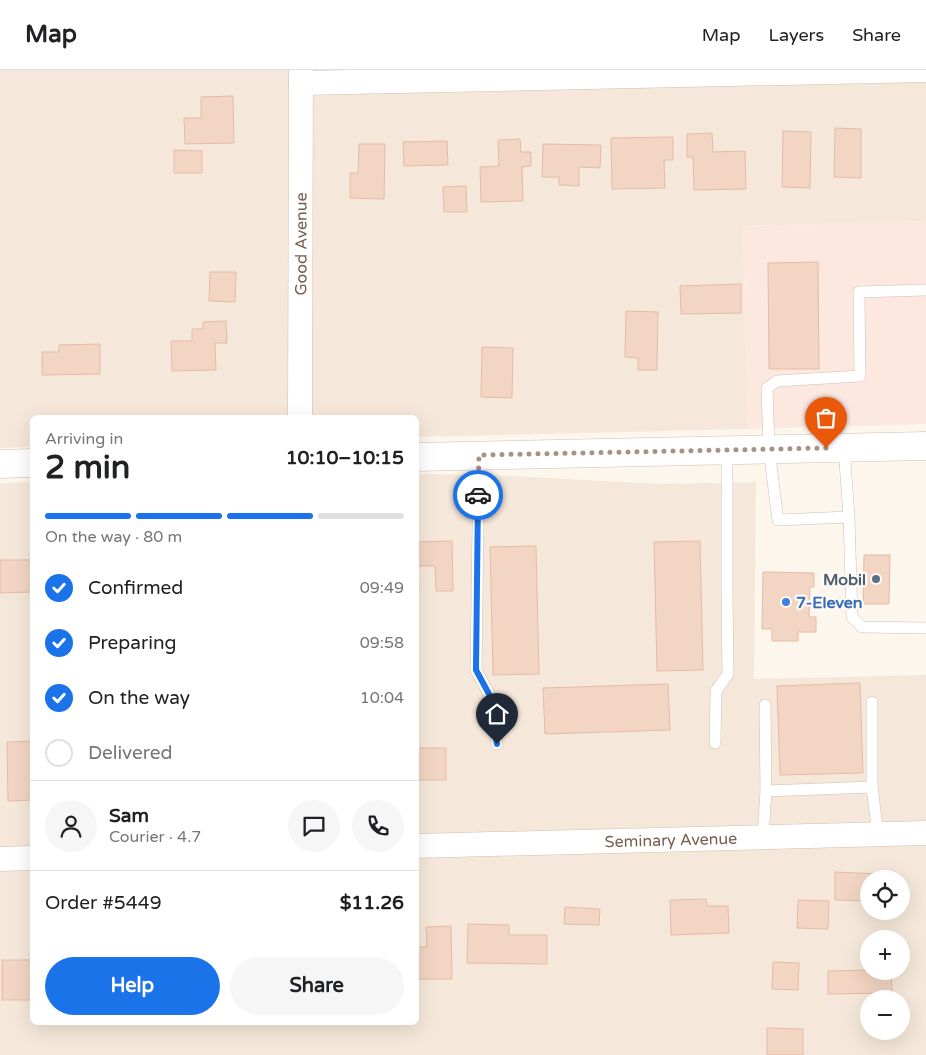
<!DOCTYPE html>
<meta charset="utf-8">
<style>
:root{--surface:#fff;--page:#f6f6f6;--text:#202124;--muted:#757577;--line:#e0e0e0;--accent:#1a73e8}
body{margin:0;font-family:"Varela Round",sans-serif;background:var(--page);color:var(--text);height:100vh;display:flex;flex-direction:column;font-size:19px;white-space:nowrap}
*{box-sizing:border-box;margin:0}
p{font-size:16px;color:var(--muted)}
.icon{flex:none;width:28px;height:28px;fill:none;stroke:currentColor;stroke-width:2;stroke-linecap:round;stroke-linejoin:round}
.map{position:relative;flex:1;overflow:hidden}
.drawer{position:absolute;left:30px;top:345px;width:389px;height:610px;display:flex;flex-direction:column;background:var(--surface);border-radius:8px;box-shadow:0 5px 20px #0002}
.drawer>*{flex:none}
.controls{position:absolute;left:860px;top:800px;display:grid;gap:10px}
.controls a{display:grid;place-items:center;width:50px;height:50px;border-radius:50%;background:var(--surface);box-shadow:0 5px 20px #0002;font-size:25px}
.pin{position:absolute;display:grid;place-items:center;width:42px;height:42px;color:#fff;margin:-51px -21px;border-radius:50% 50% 50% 0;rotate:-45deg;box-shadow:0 0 5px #0007}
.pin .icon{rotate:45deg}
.courier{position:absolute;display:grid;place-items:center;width:50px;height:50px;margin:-25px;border:4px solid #1a73e8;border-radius:50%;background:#fff;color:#222;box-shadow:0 1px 6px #0007}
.headline em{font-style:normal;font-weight:700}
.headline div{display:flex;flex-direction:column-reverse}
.headline{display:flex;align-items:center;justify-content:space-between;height:85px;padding:0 15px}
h1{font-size:32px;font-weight:700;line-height:38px}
.bar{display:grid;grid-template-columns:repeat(4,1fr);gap:8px 5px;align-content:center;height:60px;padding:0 15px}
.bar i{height:6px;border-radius:4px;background:var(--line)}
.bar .on{background:var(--accent)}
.bar p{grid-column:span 4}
.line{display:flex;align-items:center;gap:12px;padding:0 15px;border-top:1px solid var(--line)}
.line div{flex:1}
.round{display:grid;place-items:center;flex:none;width:52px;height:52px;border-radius:26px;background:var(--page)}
ol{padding:0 15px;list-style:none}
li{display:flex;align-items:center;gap:15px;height:55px}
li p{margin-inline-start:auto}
li .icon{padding:5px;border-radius:50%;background:var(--accent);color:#fff;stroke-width:4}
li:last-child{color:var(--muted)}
li i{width:28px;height:28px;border:2px solid var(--line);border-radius:50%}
.cta{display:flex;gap:10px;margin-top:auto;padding:10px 15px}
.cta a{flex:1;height:58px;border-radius:30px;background:var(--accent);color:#fff;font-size:20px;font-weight:700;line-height:58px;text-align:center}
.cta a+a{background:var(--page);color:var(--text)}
header{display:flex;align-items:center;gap:30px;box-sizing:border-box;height:70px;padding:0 25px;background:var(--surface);border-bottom:1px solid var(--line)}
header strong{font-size:24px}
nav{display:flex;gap:28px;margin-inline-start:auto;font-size:18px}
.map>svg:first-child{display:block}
.residential{fill:#f5e8da;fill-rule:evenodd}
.commercial{fill:#fde8e0}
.building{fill:#f3d5c3;stroke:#e6bba3}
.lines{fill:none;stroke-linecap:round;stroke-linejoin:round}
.service-casing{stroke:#d1beb0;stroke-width:12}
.minor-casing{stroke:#d1beb0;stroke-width:25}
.tertiary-casing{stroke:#d1beb0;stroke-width:29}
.service{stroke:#fff;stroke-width:11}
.minor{stroke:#fff;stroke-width:24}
.tertiary{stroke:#fff;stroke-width:28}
.done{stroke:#a89285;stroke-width:5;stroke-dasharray:0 9}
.route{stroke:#1a73e8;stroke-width:6}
.service-dot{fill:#5c6f8a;stroke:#fffaf3;stroke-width:2}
.shop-dot{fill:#3f7fe0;stroke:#fffaf3;stroke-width:2}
.labels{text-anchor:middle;stroke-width:4.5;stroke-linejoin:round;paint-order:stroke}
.street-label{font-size:16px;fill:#7a5c4d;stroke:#fffaf3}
.service-label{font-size:16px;font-weight:bold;fill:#4e5e75;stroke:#fffaf3;text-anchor:end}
.shop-label{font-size:16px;font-weight:bold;fill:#366cbe;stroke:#fffaf3;text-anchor:start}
</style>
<header>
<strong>Map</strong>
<nav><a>Map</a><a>Layers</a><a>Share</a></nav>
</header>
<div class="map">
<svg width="926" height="985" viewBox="0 0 926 985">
<rect width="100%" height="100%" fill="#fdf6ec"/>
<g class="residential">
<polygon points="0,0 926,0 926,151 743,156 748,359 416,367 416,348 32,348 32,377 0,378"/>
<path d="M416 404 492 405 659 414 756 412 754 609 926 605V985H0V413L32 412V952H416ZM869 809H901V841H869ZM869 869H901V901H869ZM869 929H901V961H869Z"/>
</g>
<polygon class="commercial" points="926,151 926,354 748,359 743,156"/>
<g class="building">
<polygon points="233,26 234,73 185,74 184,48 201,48 201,27"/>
<polygon points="835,58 861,59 861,108 834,107"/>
<polygon points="783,61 811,62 810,118 782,117"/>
<polygon points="712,63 713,82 745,81 746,119 694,120 693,87 687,87 687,64"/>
<polygon points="673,67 673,90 664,90 665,118 612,119 611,68"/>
<polygon points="520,69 521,82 531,82 531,96 522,97 523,131 481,132 480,97 499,96 498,70"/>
<polygon points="447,71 448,95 404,96 403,72"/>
<polygon points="359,74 385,74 384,129 350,128 350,103 358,103"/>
<polygon points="543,74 601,75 600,98 579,97 579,116 559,115 559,107 542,107"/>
<polygon points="174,80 202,81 202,103 174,103"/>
<polygon points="466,116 467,142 444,142 443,117"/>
<polygon points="818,192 819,299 769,299 768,193"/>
<polygon points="210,202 236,202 235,232 209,231"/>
<polygon points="741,214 741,243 681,244 680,216"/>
<polygon points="626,241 658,242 657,300 638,300 638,288 625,287"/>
<polygon points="226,251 227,273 215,273 216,300 172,301 171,271 192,271 192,259 203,259 203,252"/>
<polygon points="100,274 100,304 42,305 42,282 59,282 59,275"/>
<polygon points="482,277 513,278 512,328 481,327"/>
<polygon points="452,471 453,521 436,521 435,496 418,496 419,520 416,521 416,472"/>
<polygon points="700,471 703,600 657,601 654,472"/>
<polygon points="536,476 539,604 493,605 490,477"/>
<polygon points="864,485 890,485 889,534 863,534"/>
<polygon points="0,490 32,490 32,522 0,523"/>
<polygon points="763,502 814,503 814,517 810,517 809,547 816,547 816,562 798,562 798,571 772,571 772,559 762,559"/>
<polygon points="860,613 863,703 780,705 777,616"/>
<polygon points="668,614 670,660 545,664 543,618"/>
<polygon points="32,671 32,730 8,731 7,672"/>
<rect x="416" y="678" width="30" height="32"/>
<polygon points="835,802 880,804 880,809 869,809 869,831 835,830"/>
<polygon points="706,829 707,836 728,836 729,863 671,865 670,830"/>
<polygon points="798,830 829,831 828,859 797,858"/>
<polygon points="565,837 600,839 599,855 564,854"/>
<polygon points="468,854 509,855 509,865 547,865 547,894 467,893"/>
<polygon points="451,856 452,909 416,909 416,877 427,877 426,857"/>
<rect x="2" y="890" width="30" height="40"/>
<polygon points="773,892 799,893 798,920 772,919"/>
<polygon points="869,900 869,901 891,901 892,923 828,924 828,901"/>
<polygon points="767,958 803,959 803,985 767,985"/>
</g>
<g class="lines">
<defs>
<g id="service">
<polyline points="926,220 859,222 860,306 777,311 767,318 769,379 778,450 849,447 852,547 862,557 926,558"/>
<polyline points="844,378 849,447"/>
<polyline points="479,385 476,600 489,624 497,674"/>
<polyline points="872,632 872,717"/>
<polyline points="765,635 766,721"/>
<polyline points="715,673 716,621 728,604 727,524 727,380"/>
<polyline points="763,767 766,721 872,717 878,765"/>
</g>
<g id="minor">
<polyline points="301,13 926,0"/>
<path id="s1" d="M300 348 301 0"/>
<path id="s2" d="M416 776 926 763"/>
<polyline points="0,789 32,788"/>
</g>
<g id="tertiary">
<polyline points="416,387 926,376"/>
<polyline points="0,394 32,393"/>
</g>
</defs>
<use href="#service" class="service-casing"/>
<use href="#minor" class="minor-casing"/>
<use href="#tertiary" class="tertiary-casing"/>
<use href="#service" class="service"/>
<use href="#minor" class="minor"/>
<use href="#tertiary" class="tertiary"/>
</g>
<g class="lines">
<polyline class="done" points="478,425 479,385 826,378"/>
<polyline class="route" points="478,425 476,600 489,624 497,674"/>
</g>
<circle class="service-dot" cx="876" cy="509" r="5"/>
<circle class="shop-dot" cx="786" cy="532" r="5"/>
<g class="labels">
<g class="street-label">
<text dy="6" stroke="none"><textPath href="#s1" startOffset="174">Good Avenue</textPath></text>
<text dy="6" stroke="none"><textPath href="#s2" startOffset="255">Seminary Avenue</textPath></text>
</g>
<g class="service-label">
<text x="866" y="515">Mobil</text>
</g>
<g class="shop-label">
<text x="796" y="538">7-Eleven</text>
</g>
</g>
</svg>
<div class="controls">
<a><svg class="icon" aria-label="locate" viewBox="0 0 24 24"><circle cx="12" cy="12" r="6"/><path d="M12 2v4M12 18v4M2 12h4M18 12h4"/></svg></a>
<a>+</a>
<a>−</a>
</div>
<div class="pin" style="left:826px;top:378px;background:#ea580c"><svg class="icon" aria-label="bag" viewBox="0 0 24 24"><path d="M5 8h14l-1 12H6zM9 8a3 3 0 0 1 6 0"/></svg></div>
<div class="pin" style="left:497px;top:674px;background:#1f2937"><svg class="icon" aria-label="home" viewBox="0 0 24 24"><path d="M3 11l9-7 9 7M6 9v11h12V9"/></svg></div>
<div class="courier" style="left:478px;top:425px"><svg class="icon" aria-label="car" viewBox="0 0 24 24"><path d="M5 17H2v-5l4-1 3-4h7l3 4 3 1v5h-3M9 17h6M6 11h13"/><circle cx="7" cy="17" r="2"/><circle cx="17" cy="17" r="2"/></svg></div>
<section class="drawer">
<div class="headline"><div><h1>2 min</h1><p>Arriving in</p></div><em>10:10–10:15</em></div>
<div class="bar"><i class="on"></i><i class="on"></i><i class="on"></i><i></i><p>On the way · 80 m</p></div>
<ol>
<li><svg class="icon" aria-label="check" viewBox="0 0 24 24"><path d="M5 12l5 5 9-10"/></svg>Confirmed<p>09:49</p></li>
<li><svg class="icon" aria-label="check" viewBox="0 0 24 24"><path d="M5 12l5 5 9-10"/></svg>Preparing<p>09:58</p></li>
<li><svg class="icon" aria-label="check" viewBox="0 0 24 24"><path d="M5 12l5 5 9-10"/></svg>On the way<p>10:04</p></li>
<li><i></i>Delivered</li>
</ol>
<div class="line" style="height:90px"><a class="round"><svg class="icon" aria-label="person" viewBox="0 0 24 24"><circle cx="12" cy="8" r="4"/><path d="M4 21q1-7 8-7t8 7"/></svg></a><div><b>Sam</b><p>Courier · 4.7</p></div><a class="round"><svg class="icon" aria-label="chat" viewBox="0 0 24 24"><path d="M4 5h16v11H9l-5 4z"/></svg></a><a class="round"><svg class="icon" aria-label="phone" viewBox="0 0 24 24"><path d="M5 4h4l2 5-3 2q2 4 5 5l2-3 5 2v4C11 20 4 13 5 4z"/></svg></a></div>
<div class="line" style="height:65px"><div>Order #5449</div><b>$11.26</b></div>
<div class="cta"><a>Help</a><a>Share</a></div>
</section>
</div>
